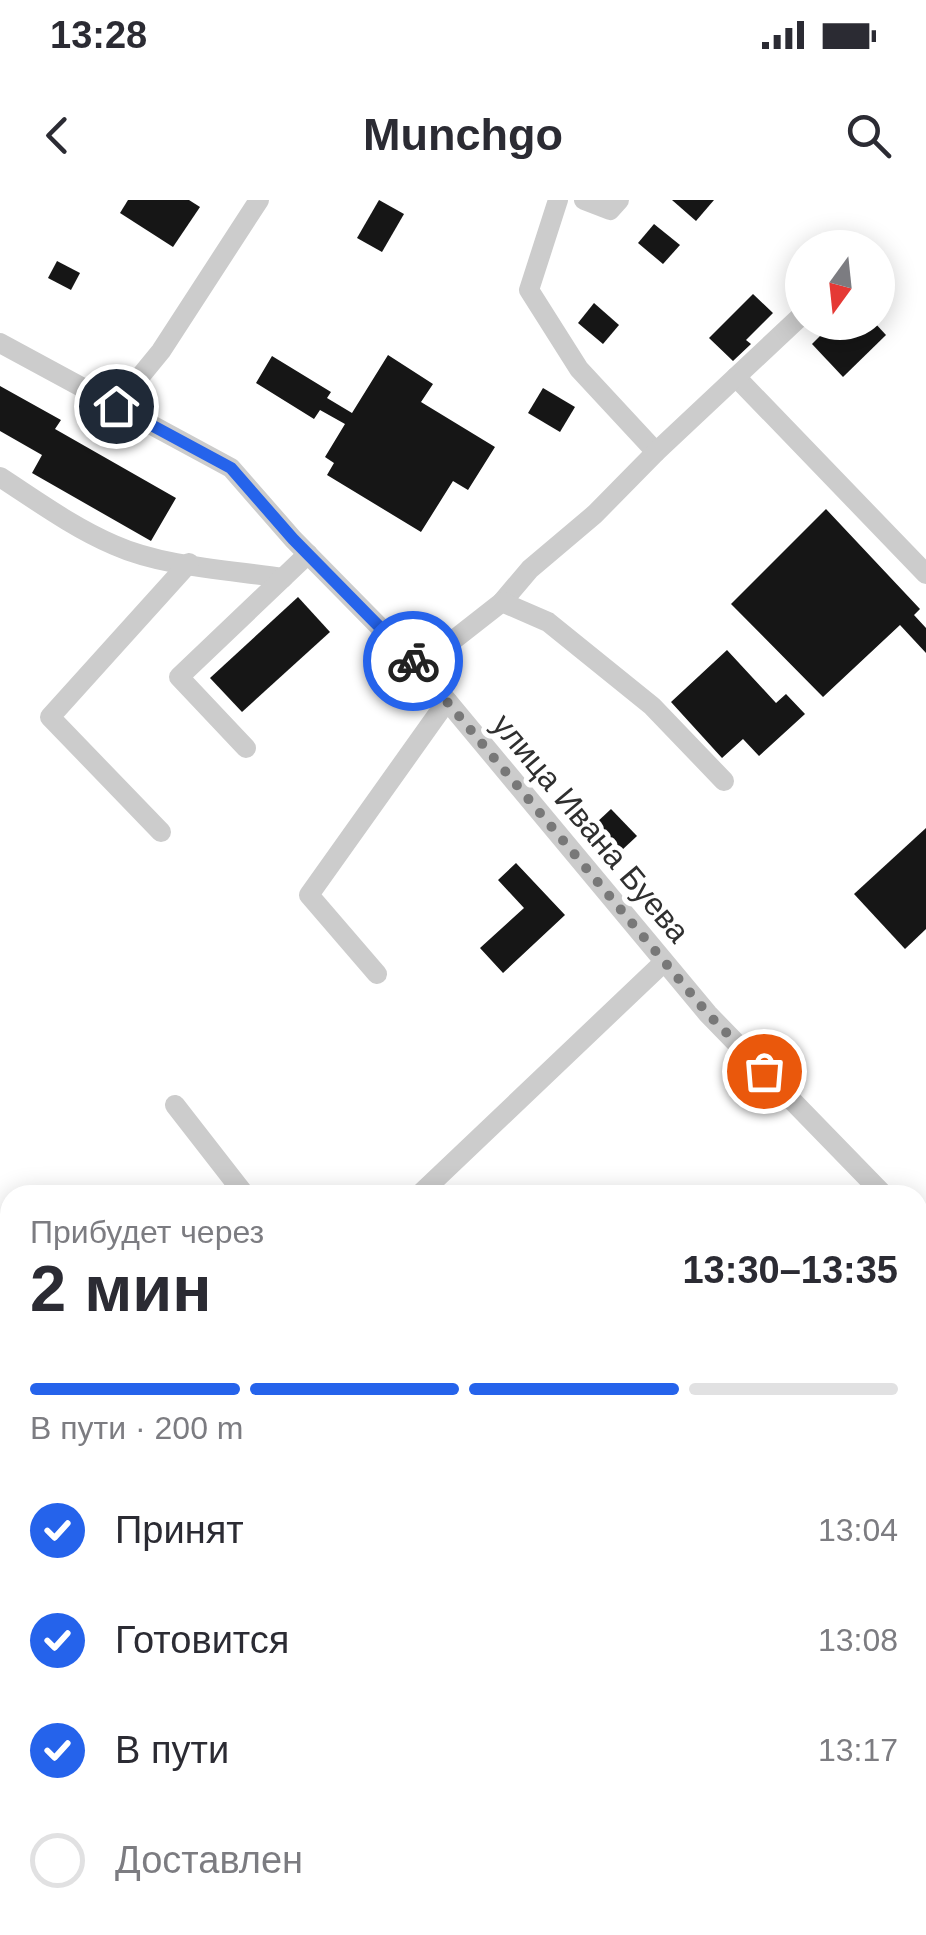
<!DOCTYPE html>
<html lang="ru">
<meta charset="utf-8">
<style>
:root{--surface:#fff;--page:#f7f7f7;--text:#2b2b33;--muted:#7c7c81;--line:#e1e1e2;--accent:#2563eb}
body{margin:0;font-family:Helvetica,sans-serif;background:var(--page);color:var(--text);height:100vh;display:flex;flex-direction:column;font-size:38px;white-space:nowrap}
*{box-sizing:border-box;margin:0}
p{font-size:32px;color:var(--muted)}
.icon{flex:none;width:55px;height:55px;fill:none;stroke:currentColor;stroke-width:2;stroke-linecap:round;stroke-linejoin:round}
.map{position:relative;flex:1;overflow:hidden}
.side{position:absolute;left:0px;top:985px;width:928px;height:750px;display:flex;flex-direction:column;background:var(--surface);border-radius:30px 30px 0 0;box-shadow:0 5px 25px #0003}
.side>*{flex:none}
.needle{width:65px;rotate:195deg}
.controls{position:absolute;left:785px;top:30px;display:grid;gap:20px}
.controls a{display:grid;place-items:center;width:110px;height:110px;border-radius:50%;background:var(--surface);box-shadow:0 5px 25px #0003;font-size:50px}
.pin{position:absolute;display:grid;place-items:center;width:85px;height:85px;color:#fff;margin:-42px;border:5px solid #fff;border-radius:50%;box-shadow:0 2px 10px #0007}
.courier{position:absolute;display:grid;place-items:center;width:100px;height:100px;margin:-50px;border:8px solid #2563eb;border-radius:50%;background:#fff;color:#222;box-shadow:0 2px 12px #0007}
.summary em{font-style:normal;font-weight:600}
.summary div{display:flex;flex-direction:column-reverse}
.summary{display:flex;align-items:center;justify-content:space-between;height:170px;padding:0 30px}
h1{font-size:65px;font-weight:600;line-height:75px}
.bar{display:grid;grid-template-columns:repeat(4,1fr);gap:15px 10px;align-content:center;height:120px;padding:0 30px}
.bar i{height:12px;border-radius:8px;background:var(--line)}
.bar .selected{background:var(--accent)}
.bar p{grid-column:span 4}
ol{padding:0 30px;list-style:none}
li{display:flex;align-items:center;gap:30px;height:110px}
li p{margin-inline-start:auto}
li .icon{padding:10px;border-radius:50%;background:var(--accent);color:#fff;stroke-width:4}
li:last-child{color:var(--muted)}
li i{width:55px;height:55px;border:5px solid var(--line);border-radius:50%}
.status{display:flex;justify-content:space-between;align-items:center;height:70px;padding:0 50px;background:var(--surface);direction:ltr}
.status svg{height:28px;fill:currentColor}
header{display:flex;justify-content:space-between;align-items:center;height:130px;padding:0 30px;background:var(--surface);font-size:45px;font-weight:600}
.map>svg:first-child{display:block}
.green{fill:#e3e8dc}
.building{fill:#161616}
.lines{fill:none;stroke-linecap:round;stroke-linejoin:round}
.minor{stroke:#ccc;stroke-width:20}
.major{stroke:#a7a7a7;stroke-width:25}
.done{stroke:#787878;stroke-width:10;stroke-dasharray:0 18}
.route{stroke:#2563eb;stroke-width:12}
.labels{text-anchor:middle;stroke-width:10;stroke-linejoin:round;paint-order:stroke}
.street-label{font-size:32px;fill:#2f2f2f;stroke:#fff}
</style>
<div class="status"><b>13:28</b><svg viewBox="0 0 49 12"><path d="M0 12V9h3v3zM5 12V6h3v6zM10 12V3h3v9zM15 12V0h3v12zM26 1h20v11H26zM47 4h2v5h-2z"/></svg></div>
<header><svg class="icon" aria-label="back" viewBox="0 0 24 24"><path d="M15 5l-7 7 7 7"/></svg>Munchgo<svg class="icon" aria-label="search" viewBox="0 0 24 24"><circle cx="10" cy="10" r="6"/><path d="M15 15l6 6"/></svg></header>
<div class="map">
<svg width="926" height="1735" viewBox="0 0 926 1735">
<rect width="100%" height="100%" fill="#fff"/>
<polygon class="green" points="926,1268 926,1438 918,1425 918,1281"/>
<g class="building">
<polygon points="128,0 189,0 200,7 173,47 120,13"/>
<polygon points="379,0 404,14 382,52 357,38"/>
<polygon points="672,0 714,0 696,21"/>
<polygon points="654,24 680,45 663,64 638,43"/>
<polygon points="57,61 80,73 71,90 48,78"/>
<polygon points="753,94 773,113 746,140 751,144 733,161 709,138"/>
<polygon points="594,103 619,125 603,144 578,123"/>
<polygon points="834,122 874,122 886,135 843,177 812,144"/>
<polygon points="388,155 433,184 421,202 495,247 468,290 453,281 421,332 327,275 334,263 325,257 345,224 320,210 314,219 256,183 272,156 331,192 327,198 352,213"/>
<polygon points="0,186 61,220 55,229 176,298 151,341 32,273 42,255 0,231"/>
<polygon points="543,188 575,207 560,232 528,213"/>
<polygon points="826,309 920,409 914,415 926,428 926,453 900,425 823,497 731,404"/>
<polygon points="298,397 330,432 242,512 210,478"/>
<polygon points="727,450 776,503 786,494 805,514 759,556 743,539 722,558 671,502"/>
<polygon points="611,609 637,636 621,651 595,624"/>
<polygon points="926,628 926,729 905,749 854,694"/>
<polygon points="516,663 565,715 503,773 480,748 524,708 498,680"/>
</g>
<g class="lines">
<g class="minor">
<polyline points="558,0 529,90 579,169 656,252"/>
<polyline points="584,0 610,10 619,0"/>
<polyline points="0,143 231,268 293,339 419,467 708,814 884,995"/>
<polyline points="736,177 926,374"/>
<polyline points="116,206 161,151 259,0"/>
<path d="M0 277C37 301 74 328 114 345 163 367 230 370 283 378"/>
<polyline points="502,402 530,369 595,314 656,252 802,115"/>
<polyline points="419,467 502,402 548,422 652,506 724,581"/>
<polyline points="246,548 179,477 308,354"/>
<polyline points="161,632 50,517 189,363"/>
<polyline points="377,774 309,695 447,501"/>
<polyline points="175,905 245,995"/>
<polyline points="419,995 664,762"/>
<polyline points="918,1031 926,1040"/>
<polyline points="918,1244 926,1230"/>
<polyline points="0,1335 10,1329"/>
<polyline points="918,1431 926,1443"/>
<polyline points="0,1710 10,1701"/>
</g>
<g class="major">
<polyline points="0,1470 10,1481"/>
<polyline points="223,1725 230,1735"/>
</g>
</g>
<g class="lines">
<polyline class="done" points="413,461 708,814 764,871"/>
<polyline class="route" points="116,206 231,268 293,339 413,461"/>
</g>
<g class="labels">
<g class="street-label">
<text transform="translate(591 628) rotate(50)" y="11">улица Ивана Буева</text>
</g>
</g>
</svg>
<div class="controls">
<a><svg class="needle" viewBox="-14 -14 28 28"><path d="M0-13l5 13h-10z" fill="#e53935"/><path d="M0 13l5-13h-10z" fill="#7c7c81"/></svg></a>
</div>
<div class="pin" style="left:764px;top:871px;background:#ea580c"><svg class="icon" aria-label="bag" viewBox="0 0 24 24"><path d="M5 8h14l-1 12H6zM9 8a3 3 0 0 1 6 0"/></svg></div>
<div class="pin" style="left:116px;top:206px;background:#1f2937"><svg class="icon" aria-label="home" viewBox="0 0 24 24"><path d="M3 11l9-7 9 7M6 9v11h12V9"/></svg></div>
<div class="courier" style="left:413px;top:461px"><svg class="icon" aria-label="bike" viewBox="0 0 24 24"><circle cx="6" cy="16" r="4"/><circle cx="18" cy="16" r="4"/><path d="M6 16l4-8h5l3 8M10 8l3 8H6M13 5h3"/></svg></div>
<section class="side">
<div class="summary"><div><h1>2 мин</h1><p>Прибудет через</p></div><em>13:30–13:35</em></div>
<div class="bar"><i class="selected"></i><i class="selected"></i><i class="selected"></i><i></i><p>В пути · 200 m</p></div>
<ol>
<li><svg class="icon" aria-label="check" viewBox="0 0 24 24"><path d="M5 12l5 5 9-10"/></svg>Принят<p>13:04</p></li>
<li><svg class="icon" aria-label="check" viewBox="0 0 24 24"><path d="M5 12l5 5 9-10"/></svg>Готовится<p>13:08</p></li>
<li><svg class="icon" aria-label="check" viewBox="0 0 24 24"><path d="M5 12l5 5 9-10"/></svg>В пути<p>13:17</p></li>
<li><i></i>Доставлен</li>
</ol>
</section>
</div>
